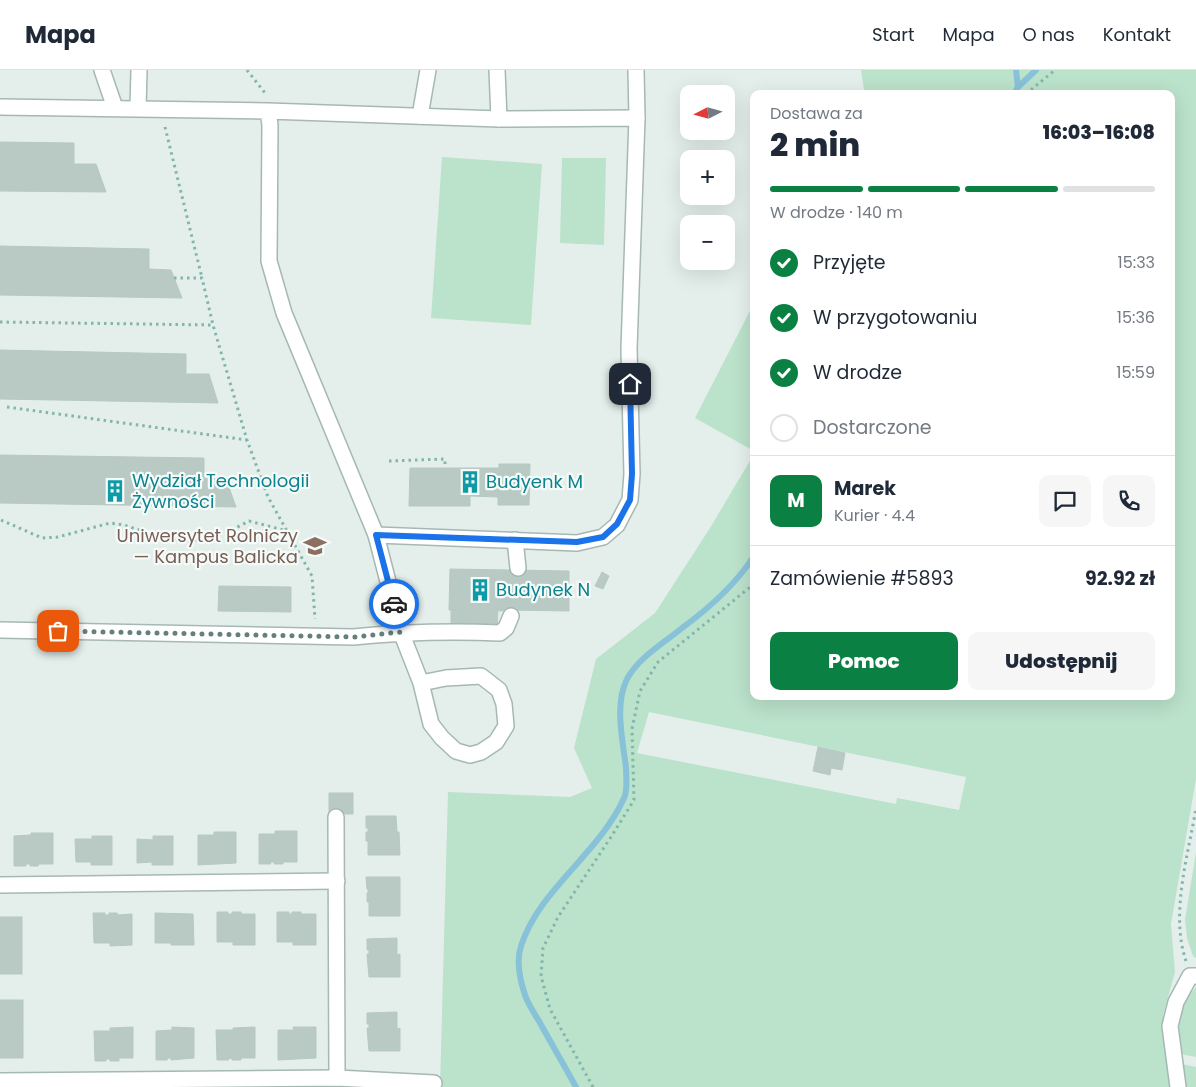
<!DOCTYPE html>
<html lang="pl">
<meta charset="utf-8">
<style>
:root{--surface:#fff;--page:#f6f6f7;--text:#1f2937;--muted:#747a83;--line:#e0e1e3;--accent:#0b8043}
body{margin:0;font-family:Poppins,sans-serif;background:var(--page);color:var(--text);height:100vh;display:flex;flex-direction:column;font-size:19px;white-space:nowrap}
*{box-sizing:border-box;margin:0}
p{font-size:16px;color:var(--muted)}
.icon{flex:none;width:28px;height:28px;fill:none;stroke:currentColor;stroke-width:2;stroke-linecap:round;stroke-linejoin:round}
.map{position:relative;flex:1;overflow:hidden}
.sheet{position:absolute;left:750px;top:20px;width:425px;height:610px;display:flex;flex-direction:column;background:var(--surface);border-radius:10px;box-shadow:0 5px 20px #0002}
.sheet>*{flex:none}
.needle{width:32px;rotate:264deg}
.buttons{position:absolute;left:680px;top:15px;display:grid;gap:10px}
.buttons a{display:grid;place-items:center;width:55px;height:55px;border-radius:10px;background:var(--surface);box-shadow:0 5px 20px #0002;font-size:25px}
.pin{position:absolute;display:grid;place-items:center;width:42px;height:42px;color:#fff;margin:-21px;border-radius:10px;box-shadow:0 2px 8px #0006}
.courier{position:absolute;display:grid;place-items:center;width:50px;height:50px;margin:-25px;border:4px solid #1a73e8;border-radius:50%;background:#fff;color:#222;box-shadow:0 1px 6px #0007}
.head em{font-style:normal;font-weight:800}
.head div{display:flex;flex-direction:column-reverse}
.head{display:flex;align-items:center;justify-content:space-between;height:85px;padding:0 20px}
h1{font-size:32px;font-weight:800;line-height:38px}
.bar{display:grid;grid-template-columns:repeat(4,1fr);gap:8px 5px;align-content:center;height:60px;padding:0 20px}
.bar i{height:6px;border-radius:4px;background:var(--line)}
.bar .on{background:var(--accent)}
.bar p{grid-column:span 4}
.line{display:flex;align-items:center;gap:12px;padding:0 20px;border-top:1px solid var(--line)}
.line div{flex:1}
.round{display:grid;place-items:center;flex:none;width:52px;height:52px;border-radius:10px;background:var(--page)}
ol{padding:0 20px;list-style:none}
li{display:flex;align-items:center;gap:15px;height:55px}
li p{margin-inline-start:auto}
li .icon{padding:5px;border-radius:50%;background:var(--accent);color:#fff;stroke-width:4}
li:last-child{color:var(--muted)}
li i{width:28px;height:28px;border:2px solid var(--line);border-radius:50%}
.primary-button{display:flex;gap:10px;margin-top:auto;padding:10px 20px}
.primary-button a{flex:1;height:58px;border-radius:10px;background:var(--accent);color:#fff;font-size:20px;font-weight:800;line-height:58px;text-align:center}
.primary-button a+a{background:var(--page);color:var(--text)}
header{display:flex;align-items:center;gap:30px;box-sizing:border-box;height:70px;padding:0 25px;background:var(--surface);border-bottom:1px solid var(--line)}
header strong{font-size:24px}
nav{display:flex;gap:28px;margin-inline-start:auto;font-size:18px}
.map>svg:first-child{display:block}
.green{fill:#bbe2cb;fill-rule:evenodd}
.lines{fill:none;stroke-linecap:round;stroke-linejoin:round}
.stream{stroke:#88c2d8;stroke-width:6}
.building{fill:#b9cac5;stroke:#b6c9c4}
.minor-casing{stroke:#a6b8b4;stroke-width:18}
.path{stroke:#82b5ac;stroke-width:3;stroke-dasharray:2.5 4;stroke-linecap:butt}
.minor{stroke:#fff;stroke-width:15}
.done{stroke:#657f7b;stroke-width:5;stroke-dasharray:0 9}
.route{stroke:#1a73e8;stroke-width:6}
.labels{text-anchor:middle;stroke-width:4.5;stroke-linejoin:round;paint-order:stroke}
.culture-label{font-size:18px;fill:#0d838f;stroke:#f5fbf9;text-anchor:start}
.education-label{font-size:18px;fill:#785e54;stroke:#f5fbf9;text-anchor:end}
</style>
<header>
<strong>Mapa</strong>
<nav><a>Start</a><a>Mapa</a><a>O nas</a><a>Kontakt</a></nav>
</header>
<div class="map">
<svg width="1196" height="1017" viewBox="0 0 1196 1017">
<rect width="100%" height="100%" fill="#e4efeb"/>
<g class="green">
<path d="M861 0H1196V709L1171 854 1175 902 1163 945 1170 1017H440L448 722 570 727 592 718 574 678 596 589 655 543 710 458 754 384V626H1171V24H862L864 20ZM649 642 966 707 959 740 897 728 896 734 637 683Z"/>
<polygon points="442,87 542,94 531,255 431,248"/>
<polygon points="562,88 606,88 604,175 560,173"/>
<polygon points="754,233 754,381 695,348"/>
<polygon points="1196,782 1196,888 1193,886 1187,868 1185,850"/>
<polygon points="1196,917 1196,987 1180,984 1179,959 1184,931"/>
<polygon points="1182,994 1196,997 1196,1017 1185,1017"/>
</g>
<g class="lines">
<g class="stream">
<polyline points="1018,17 1036,0"/>
<polyline points="1014,24 1018,17 1016,0"/>
<path d="M576 1017C564 995 551 973 539 951 534 943 528 934 525 925 520 910 516 891 521 876 540 818 599 784 624 728 628 720 626 708 626 698 623 671 614 635 627 609 639 587 664 573 682 558 708 539 736 514 754 486"/>
</g>
</g>
<g class="building">
<polygon points="0,72 74,73 74,94 96,94 106,122 0,121"/>
<polygon points="0,176 149,179 149,199 171,200 182,228 0,225"/>
<polygon points="0,280 186,284 186,304 209,304 218,333 0,329"/>
<polygon points="0,385 204,388 204,408 226,409 236,437 0,433"/>
<polygon points="499,394 530,394 529,435 498,435 498,427 470,426 470,436 409,436 410,398 499,398"/>
<polygon points="450,499 510,500 510,541 449,540"/>
<polygon points="510,500 569,501 569,541 510,540"/>
<polygon points="602,502 609,506 603,519 595,516"/>
<polygon points="219,516 291,517 291,542 218,541"/>
<polygon points="451,540 498,540 497,557 451,556"/>
<polygon points="818,677 845,683 842,700 831,698 830,705 813,701"/>
<rect x="329" y="723" width="24" height="21"/>
<polygon points="366,746 396,746 397,762 399,762 400,785 368,785 368,771 366,771 366,762 368,762 368,758 366,758"/>
<polygon points="275,761 297,761 297,792 283,792 283,794 274,794 274,792 270,792 271,794 259,794 259,764 275,764"/>
<polygon points="214,762 236,762 236,793 198,795 198,765 214,765"/>
<polygon points="31,763 53,763 53,794 39,794 38,796 30,796 30,794 26,794 26,796 14,796 14,766 31,765"/>
<polygon points="92,766 112,766 112,795 91,795 91,792 76,792 75,769 92,769"/>
<polygon points="153,766 173,766 173,795 152,795 152,792 137,793 137,769 153,770"/>
<polygon points="366,807 400,807 400,846 369,846 369,832 367,832 367,823 368,823 368,819 367,819"/>
<polygon points="217,842 228,842 228,844 232,844 232,842 241,842 241,844 255,844 255,875 233,875 233,872 217,872"/>
<polygon points="277,842 289,842 289,844 292,844 292,842 301,842 301,844 316,844 316,875 293,875 293,872 277,872"/>
<polygon points="93,843 105,843 105,845 109,845 109,843 117,843 118,845 132,844 132,875 110,876 110,873 94,873"/>
<polygon points="155,843 193,844 194,875 171,875 171,873 155,873"/>
<rect x="0" y="847" width="22" height="29"/>
<polygon points="397,868 397,885 400,884 400,907 369,907 367,884 369,884 369,880 367,880 367,869"/>
<rect x="0" y="876" width="22" height="28"/>
<rect x="0" y="930" width="23" height="29"/>
<polygon points="397,942 397,959 400,958 400,981 369,981 367,958 369,958 369,954 367,954 367,943"/>
<polygon points="133,957 133,988 119,988 119,991 110,991 110,989 106,989 106,991 95,991 94,961 110,961 110,958"/>
<polygon points="172,957 194,958 194,988 171,990 171,988 168,988 167,990 156,990 156,961 172,960"/>
<polygon points="255,957 255,988 241,988 241,990 232,990 232,988 228,989 229,990 217,990 216,960 233,960 233,958"/>
<polygon points="293,957 316,957 316,988 278,990 278,960 294,960"/>
<rect x="0" y="959" width="23" height="29"/>
</g>
<g class="lines">
<defs>
<g id="minor">
<polyline points="102,0 115,38"/>
<polyline points="497,0 499,49"/>
<polyline points="636,0 637,48"/>
<polyline points="0,37 268,41 499,49 637,48 629,279 632,404 630,430 617,455 603,467 577,473 376,465 284,243 269,191 270,55 268,41"/>
<polyline points="138,38 139,0"/>
<polyline points="420,46 428,0"/>
<polyline points="376,465 401,562 421,613 431,654 442,668 456,681 470,685 481,682 496,672 506,656 504,634 499,620 481,606 446,608 421,613"/>
<polyline points="515,470 518,498"/>
<path d="M0 560 353 567C404 562 450 561 500 563L506 558 511 546"/>
<polyline points="336,747 337,1008"/>
<polyline points="0,815 337,811"/>
<polyline points="0,1011 337,1008 434,1013"/>
<polyline points="1178,1017 1170,956 1176,932 1190,906 1196,906"/>
</g>
</defs>
<use href="#minor" class="minor-casing"/>
<g class="path">
<polyline points="247,0 265,23"/>
<polyline points="1026,24 1055,0"/>
<polyline points="165,57 202,208"/>
<polyline points="174,208 202,208 213,255 247,370 268,427 312,506 315,549"/>
<polyline points="0,252 213,255"/>
<polyline points="7,337 247,370"/>
<polyline points="389,391 445,389 445,398"/>
<polyline points="1,450 42,468 58,467 110,453 124,455 160,467 187,472 228,462 249,451 287,461"/>
<path d="M1186 891C1170 844 1188 786 1196 738"/>
<polyline points="593,1017 550,939 541,906 543,878 558,847 611,767 634,730 632,659 640,621 658,592 749,518 754,508"/>
</g>
<use href="#minor" class="minor"/>
</g>
<g class="lines">
<polyline class="done" points="58,561 354,567 401,562 394,534"/>
<polyline class="route" points="394,534 376,465 577,472 603,467 617,454 630,430 632,404 630,314"/>
</g>
<defs>
<symbol id="building-bare" viewBox="-9 -9 18 18"><path d="M-4-6H4V6H1V3H-1V6H-4ZM-2.5-4.3h1.7v1.8h-1.7ZM.8-4.3h1.7v1.8H.8ZM-2.5-1h1.7V.8h-1.7ZM.8-1h1.7V.8H.8Z" fill="#0f9aa8" stroke="#f5fbf9" stroke-width="2.5" paint-order="stroke"/></symbol>
<symbol id="university-bare" viewBox="-9 -9 18 18"><path d="M0-5L7-2L0 1L-7-2ZM-4 1L0 2.5L4 1V4Q0 6-4 4Z" fill="#8d6e63" stroke="#f5fbf9" stroke-width="2.5" paint-order="stroke"/></symbol>
</defs>
<g fill-rule="evenodd">
<use href="#building-bare" x="454" y="396" width="32" height="32"/>
<use href="#building-bare" x="99" y="405" width="32" height="32"/>
<use href="#university-bare" x="299" y="460" width="32" height="32"/>
<use href="#building-bare" x="464" y="504" width="32" height="32"/>
</g>
<g class="labels">
<g class="culture-label">
<text x="132" y="417">Wydział Technologii<tspan x="132" dy="21">Żywności</tspan></text>
<text x="486" y="418">Budyenk M</text>
<text x="496" y="526">Budynek N</text>
</g>
<g class="education-label">
<text x="298" y="472">Uniwersytet Rolniczy<tspan x="298" dy="21">— Kampus Balicka</tspan></text>
</g>
</g>
</svg>
<div class="buttons">
<a><svg class="needle" viewBox="-14 -14 28 28"><path d="M0-13l5 13h-10z" fill="#e53935"/><path d="M0 13l5-13h-10z" fill="#747a83"/></svg></a>
<a>+</a>
<a>−</a>
</div>
<div class="pin" style="left:58px;top:561px;background:#ea580c"><svg class="icon" aria-label="bag" viewBox="0 0 24 24"><path d="M5 8h14l-1 12H6zM9 8a3 3 0 0 1 6 0"/></svg></div>
<div class="pin" style="left:630px;top:314px;background:#1f2937"><svg class="icon" aria-label="home" viewBox="0 0 24 24"><path d="M3 11l9-7 9 7M6 9v11h12V9"/></svg></div>
<div class="courier" style="left:394px;top:534px"><svg class="icon" aria-label="car" viewBox="0 0 24 24"><path d="M5 17H2v-5l4-1 3-4h7l3 4 3 1v5h-3M9 17h6M6 11h13"/><circle cx="7" cy="17" r="2"/><circle cx="17" cy="17" r="2"/></svg></div>
<section class="sheet">
<div class="head"><div><h1>2 min</h1><p>Dostawa za</p></div><em>16:03–16:08</em></div>
<div class="bar"><i class="on"></i><i class="on"></i><i class="on"></i><i></i><p>W drodze · 140 m</p></div>
<ol>
<li><svg class="icon" aria-label="check" viewBox="0 0 24 24"><path d="M5 12l5 5 9-10"/></svg>Przyjęte<p>15:33</p></li>
<li><svg class="icon" aria-label="check" viewBox="0 0 24 24"><path d="M5 12l5 5 9-10"/></svg>W przygotowaniu<p>15:36</p></li>
<li><svg class="icon" aria-label="check" viewBox="0 0 24 24"><path d="M5 12l5 5 9-10"/></svg>W drodze<p>15:59</p></li>
<li><i></i>Dostarczone</li>
</ol>
<div class="line" style="height:90px"><b class="round" style="background:var(--accent);color:#fff">M</b><div><b>Marek</b><p>Kurier · 4.4</p></div><a class="round"><svg class="icon" aria-label="chat" viewBox="0 0 24 24"><path d="M4 5h16v11H9l-5 4z"/></svg></a><a class="round"><svg class="icon" aria-label="phone" viewBox="0 0 24 24"><path d="M5 4h4l2 5-3 2q2 4 5 5l2-3 5 2v4C11 20 4 13 5 4z"/></svg></a></div>
<div class="line" style="height:65px"><div>Zamówienie #5893</div><b>92.92 zł</b></div>
<div class="primary-button"><a>Pomoc</a><a>Udostępnij</a></div>
</section>
</div>
